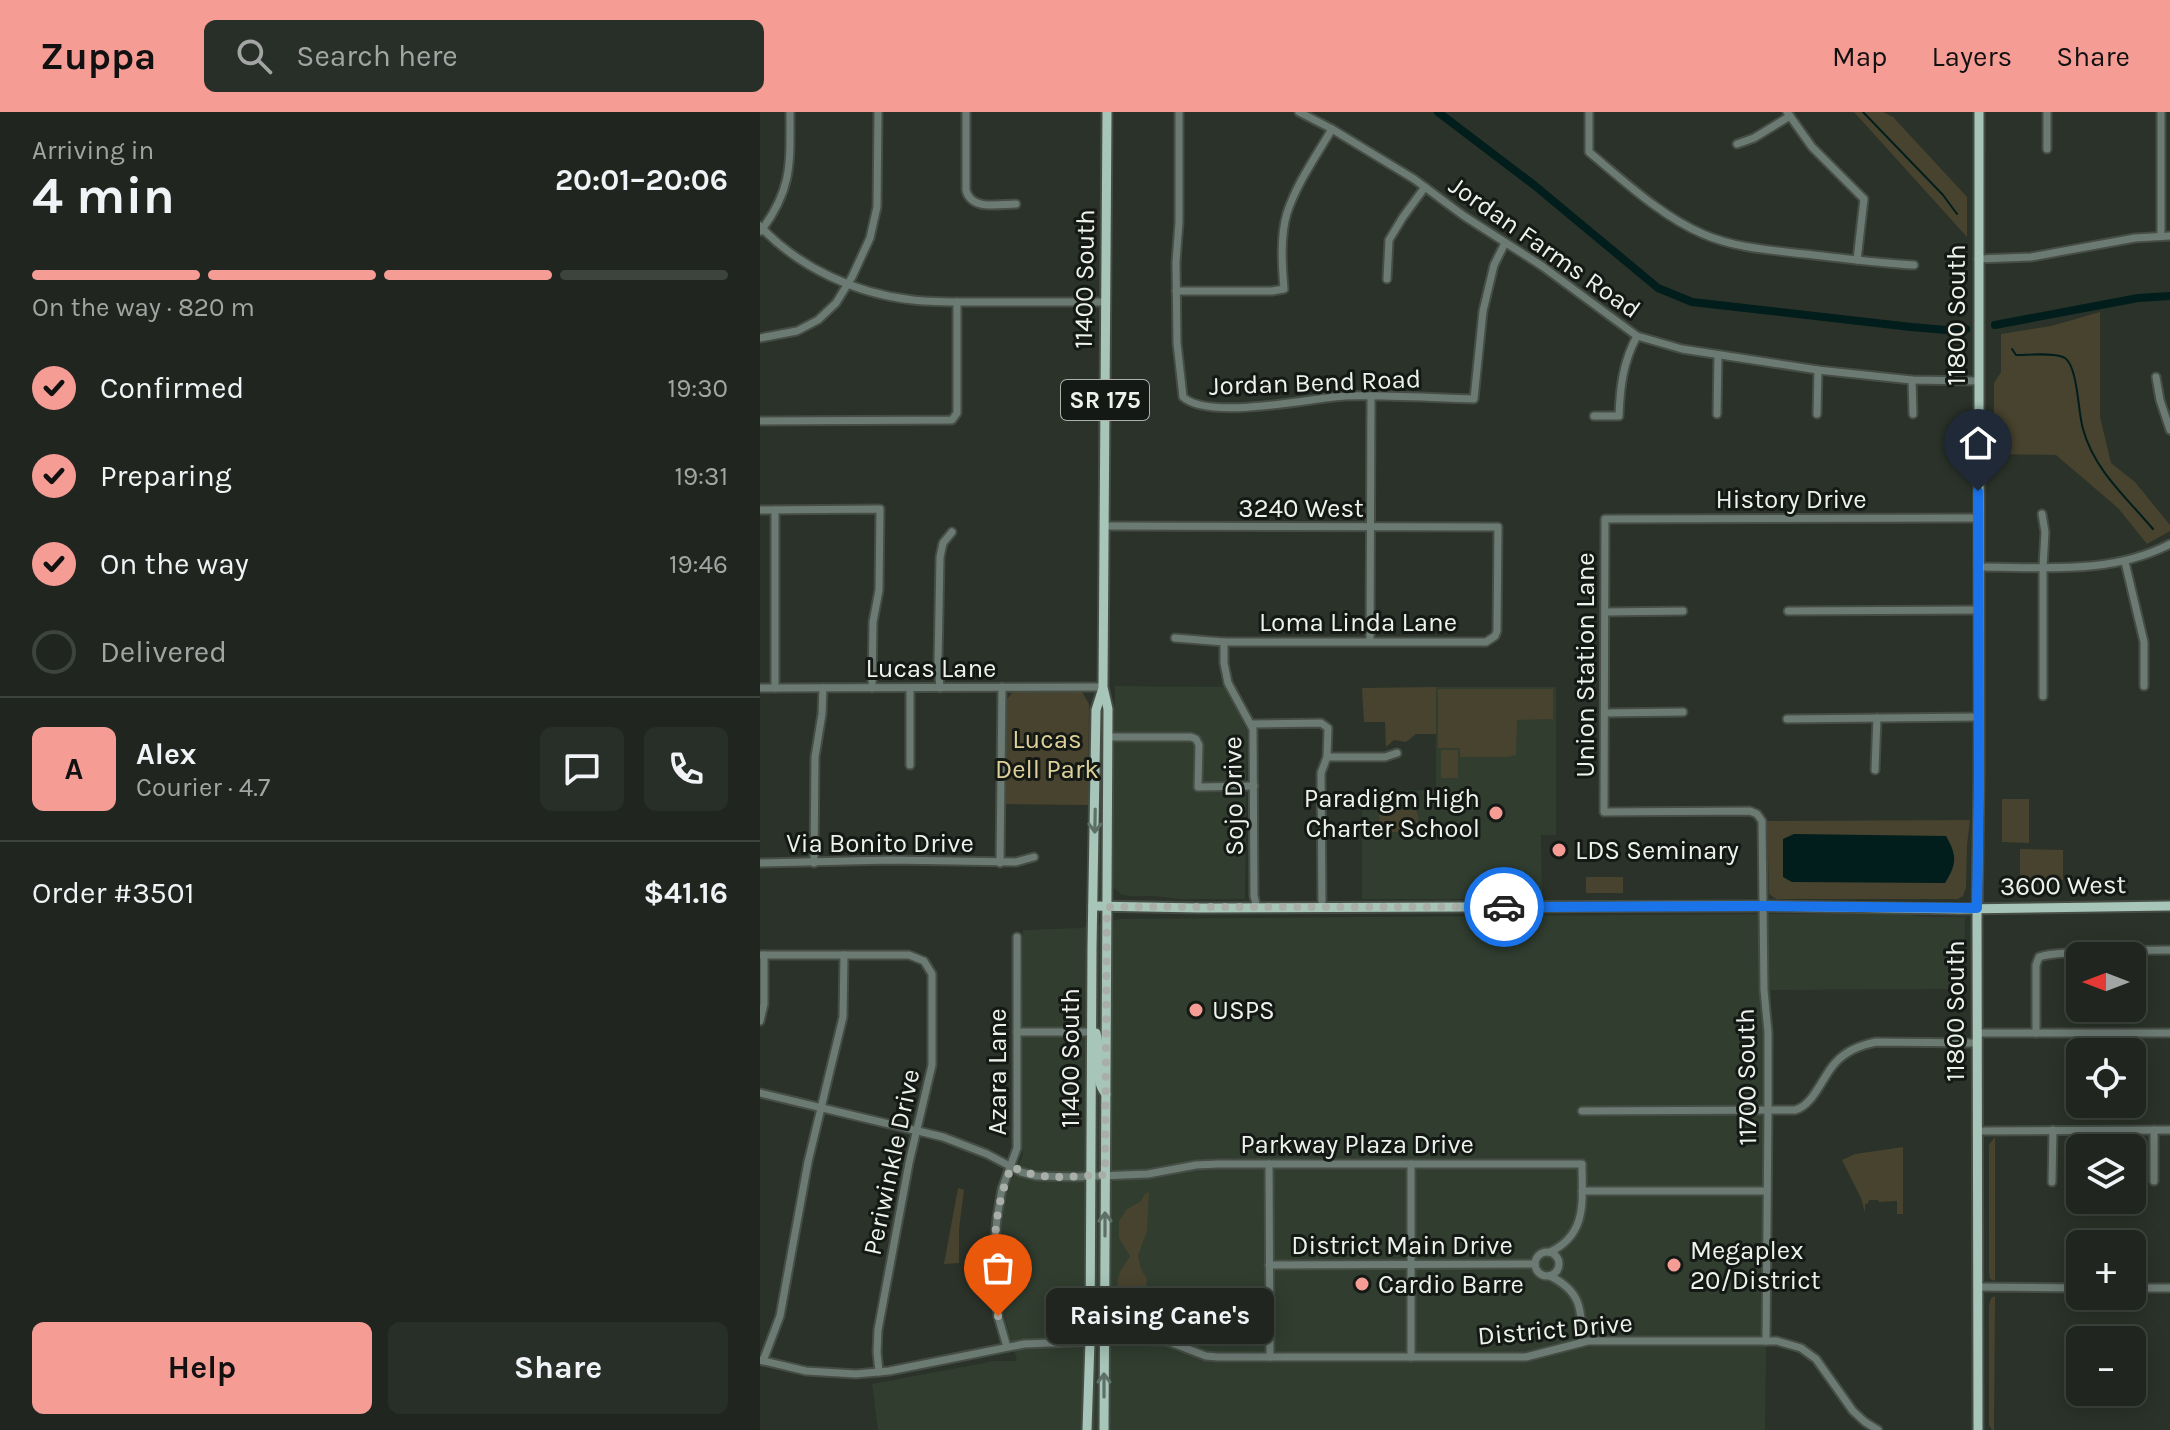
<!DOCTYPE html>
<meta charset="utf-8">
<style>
:root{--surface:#20261f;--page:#282e28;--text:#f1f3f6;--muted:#a2a5a4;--line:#3d433d;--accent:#f59c94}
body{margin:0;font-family:Karla,sans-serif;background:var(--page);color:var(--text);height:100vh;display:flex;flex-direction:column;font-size:30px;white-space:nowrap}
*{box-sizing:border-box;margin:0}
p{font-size:26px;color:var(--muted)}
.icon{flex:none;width:44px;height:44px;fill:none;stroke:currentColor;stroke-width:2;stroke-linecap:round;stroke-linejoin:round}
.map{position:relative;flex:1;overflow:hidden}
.panel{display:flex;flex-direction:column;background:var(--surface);width:760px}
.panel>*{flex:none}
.needle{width:52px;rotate:270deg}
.controls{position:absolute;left:1306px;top:830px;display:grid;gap:16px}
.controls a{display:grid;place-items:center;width:80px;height:80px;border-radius:12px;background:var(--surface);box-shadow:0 4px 20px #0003,0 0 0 2px var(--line);font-size:40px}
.pin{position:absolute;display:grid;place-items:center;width:68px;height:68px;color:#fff;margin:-82px -34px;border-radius:50% 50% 50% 0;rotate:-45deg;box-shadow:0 0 8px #0007}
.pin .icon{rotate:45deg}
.courier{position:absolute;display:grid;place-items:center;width:80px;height:80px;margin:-40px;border:6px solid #1a73e8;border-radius:50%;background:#fff;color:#222;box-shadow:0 2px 10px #0007}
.bubble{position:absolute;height:56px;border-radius:12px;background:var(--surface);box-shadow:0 4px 20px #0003,0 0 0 2px var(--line);font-size:26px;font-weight:700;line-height:56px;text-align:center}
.overview em{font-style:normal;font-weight:700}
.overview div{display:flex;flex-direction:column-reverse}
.overview{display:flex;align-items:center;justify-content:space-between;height:136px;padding:0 32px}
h1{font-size:52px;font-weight:700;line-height:60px}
.bar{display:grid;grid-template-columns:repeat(4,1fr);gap:12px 8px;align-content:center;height:96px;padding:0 32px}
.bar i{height:10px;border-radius:6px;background:var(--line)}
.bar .active{background:var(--accent)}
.bar p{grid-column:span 4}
.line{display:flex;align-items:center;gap:20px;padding:0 32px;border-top:2px solid var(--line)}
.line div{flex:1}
.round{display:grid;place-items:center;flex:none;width:84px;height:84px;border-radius:12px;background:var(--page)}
ol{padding:0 32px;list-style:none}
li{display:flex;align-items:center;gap:24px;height:88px}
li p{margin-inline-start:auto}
li .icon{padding:8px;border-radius:50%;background:var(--accent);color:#111;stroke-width:4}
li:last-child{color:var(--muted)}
li i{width:44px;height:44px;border:4px solid var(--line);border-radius:50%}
.button{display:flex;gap:16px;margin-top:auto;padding:16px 32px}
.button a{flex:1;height:92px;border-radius:12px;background:var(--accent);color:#111;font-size:32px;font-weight:700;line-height:92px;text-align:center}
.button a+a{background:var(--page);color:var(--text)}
header{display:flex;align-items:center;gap:48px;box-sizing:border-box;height:112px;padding:0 40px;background:var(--accent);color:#111}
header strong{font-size:38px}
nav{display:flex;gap:44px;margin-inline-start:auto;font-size:28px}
.search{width:560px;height:72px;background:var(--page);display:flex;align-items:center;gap:20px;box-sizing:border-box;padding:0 28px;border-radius:12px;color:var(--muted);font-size:30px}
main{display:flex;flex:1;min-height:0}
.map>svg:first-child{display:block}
.built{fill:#303d2f}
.green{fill:#48432e}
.water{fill:#011d1c}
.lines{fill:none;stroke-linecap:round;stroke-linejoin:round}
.stream{stroke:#011d1c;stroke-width:2}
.canal{stroke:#011d1c;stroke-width:8}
.minor-casing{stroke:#454d44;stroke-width:11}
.major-casing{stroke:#454d44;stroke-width:13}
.minor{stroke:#6c7a74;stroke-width:7}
.major{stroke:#a7c5b8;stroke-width:9}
.oneway{stroke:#5e6f66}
.done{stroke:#a9afa8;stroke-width:8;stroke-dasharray:0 14.4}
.route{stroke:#1a73e8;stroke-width:10}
.poi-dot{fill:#f59c94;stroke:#151915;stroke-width:3}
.labels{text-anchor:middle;stroke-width:6;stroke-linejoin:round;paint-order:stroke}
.shield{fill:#151915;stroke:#acb1ac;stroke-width:2}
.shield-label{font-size:24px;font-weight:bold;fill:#edf2ec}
.street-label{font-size:26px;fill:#edf2ec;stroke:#151915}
.park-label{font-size:26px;fill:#ddd098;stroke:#151915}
.poi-label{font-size:26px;fill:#edf2ec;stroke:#151915;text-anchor:start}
</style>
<header>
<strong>Zuppa</strong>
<div class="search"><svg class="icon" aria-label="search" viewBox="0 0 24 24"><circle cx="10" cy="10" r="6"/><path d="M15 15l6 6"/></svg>Search here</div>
<nav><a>Map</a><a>Layers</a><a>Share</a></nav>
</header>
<main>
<section class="panel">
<div class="overview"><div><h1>4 min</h1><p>Arriving in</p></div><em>20:01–20:06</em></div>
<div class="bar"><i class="active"></i><i class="active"></i><i class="active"></i><i></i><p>On the way · 820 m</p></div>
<ol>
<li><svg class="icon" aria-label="check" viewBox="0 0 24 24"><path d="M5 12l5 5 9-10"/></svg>Confirmed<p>19:30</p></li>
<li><svg class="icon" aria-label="check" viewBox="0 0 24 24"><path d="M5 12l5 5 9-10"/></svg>Preparing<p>19:31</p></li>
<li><svg class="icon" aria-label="check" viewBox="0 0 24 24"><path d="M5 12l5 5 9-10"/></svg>On the way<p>19:46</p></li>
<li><i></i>Delivered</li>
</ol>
<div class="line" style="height:144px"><b class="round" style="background:var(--accent);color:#111">A</b><div><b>Alex</b><p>Courier · 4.7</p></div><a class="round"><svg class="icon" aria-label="chat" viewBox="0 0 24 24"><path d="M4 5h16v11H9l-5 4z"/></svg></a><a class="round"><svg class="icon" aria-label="phone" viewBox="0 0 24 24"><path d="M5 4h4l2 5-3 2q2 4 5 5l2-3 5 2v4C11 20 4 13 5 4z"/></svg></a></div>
<div class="line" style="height:104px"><div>Order #3501</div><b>$41.16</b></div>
<div class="button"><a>Help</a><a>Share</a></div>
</section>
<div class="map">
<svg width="1410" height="1318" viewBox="0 0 1410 1318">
<rect width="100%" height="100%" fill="#2a3229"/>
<g class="built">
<polygon points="355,574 465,575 487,619 485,787 421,787 394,784 370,784 362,783 355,777 352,772"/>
<polygon points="676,575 796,575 796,723 781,723 782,787 602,787 602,679 676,678"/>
<polygon points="1134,801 1167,805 1205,805 1204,877 1011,878 1005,1318 118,1318 112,1272 234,1249 257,1249 242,1194 239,1157 241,1116 245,1083 263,1043 261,1018 263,818 321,816 360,807"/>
</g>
<g class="green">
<polygon points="1094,0 1123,0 1133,5 1207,85 1207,125"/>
<polygon points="1340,200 1340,305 1351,351 1375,370 1410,413 1410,419 1387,432 1358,396 1296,343 1234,342 1234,271 1241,260 1241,222 1291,214"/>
<polygon points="676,575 676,622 656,622 646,630 634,628 626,635 625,610 604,610 602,576"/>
<polygon points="678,577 793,577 793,607 757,608 756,643 747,645 700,645 700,636 678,636"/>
<polygon points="253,580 322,580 329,592 328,693 244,692 247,587"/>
<rect x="681" y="638" width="17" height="28"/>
<polygon points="1242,687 1269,687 1269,731 1242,730"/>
<polygon points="622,698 656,698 658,703 658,720 620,720 619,702"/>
<polygon points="1210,708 1207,733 1206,776 1203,784 1198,787 1016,787 1009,782 1007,709"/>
<polygon points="1260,737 1303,738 1303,768 1260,767"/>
<rect x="826" y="765" width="37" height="16"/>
<polygon points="1235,1025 1235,1169 1230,1167 1229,1161 1229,1033"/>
<polygon points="1143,1035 1143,1102 1137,1102 1137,1089 1119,1090 1118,1088 1109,1088 1108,1091 1105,1092 1105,1101 1101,1086 1082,1048 1095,1042"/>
<polygon points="198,1076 204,1078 199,1117 199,1151 184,1152"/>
<path d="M389 1080 387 1119 378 1144 381 1157 387 1167 383 1207C371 1192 352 1186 359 1162 361 1156 367 1150 370 1144L359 1126V1109L366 1098 381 1089 385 1082Z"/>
<polygon points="1235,1184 1234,1318 1232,1318 1229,1313 1229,1194 1231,1186"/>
</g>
<path class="water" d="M1034 722 1186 724C1197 743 1197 752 1185 771L1032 770 1023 765V727Z"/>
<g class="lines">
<g class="stream">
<polyline points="1103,0 1183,83 1197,102"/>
<path d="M1252 237 1256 243C1268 243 1296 240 1305 246 1318 255 1318 301 1323 317 1334 358 1367 386 1393 417"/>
</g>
<g class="canal">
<polyline points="678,0 774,73 898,176 932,190 1151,215 1198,219 1206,217"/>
<polyline points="1235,213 1378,186 1410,184"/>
</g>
<defs>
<g id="minor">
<path d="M206 0V78C211 99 239 92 256 92"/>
<path d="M419 0V110L416 150 417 231 423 285C450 309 550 286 585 284 628 283 672 286 714 287L723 199 734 153 745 131"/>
<polyline points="539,0 572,17 654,67 704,104 782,154 877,224 922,237 1058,258 1152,268 1218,269"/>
<path d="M829 0V40C864 69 901 104 943 122 975 136 1010 138 1045 142 1081 146 1118 151 1154 153"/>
<polyline points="1027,0 1052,35 1104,87 1097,148"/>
<polyline points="977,32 994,26 1030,4"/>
<polyline points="1287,37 1287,0"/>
<path d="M0 114C39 156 97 182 153 188 180 191 207 190 234 190 271 190 308 190 345 190"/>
<path d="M1 119C33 76 30 51 30 0"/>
<polyline points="1401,124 1401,0"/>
<polyline points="1218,147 1271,145 1375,126 1410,124"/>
<polyline points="627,167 629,128 643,105 665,75"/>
<path d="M416 179H512L524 177C522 153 520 125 527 101 537 71 556 44 572 17"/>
<polyline points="0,226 37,219 58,208 76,191 92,165 110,126 117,95 118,0"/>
<polyline points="1396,265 1400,288 1410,318"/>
<polyline points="1152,268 1153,302"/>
<polyline points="957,302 958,244"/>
<polyline points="1057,302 1058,258"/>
<path d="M834 304H859C860 275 863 250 877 224"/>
<polyline points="0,309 192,308 197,301 197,190"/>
<polyline points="0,398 120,397 119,478 113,510 112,576"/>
<polyline points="15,398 15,576"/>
<polyline points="1282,402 1285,420 1283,455 1283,584"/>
<polyline points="344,414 738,415 737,519 735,524 726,530 464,530 415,526"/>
<polyline points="1365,450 1384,530 1384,574"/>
<path d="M1218 455C1284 455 1350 463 1410 432"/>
<polyline points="1028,499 1218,498"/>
<polyline points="846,500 923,499"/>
<polyline points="610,529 611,284"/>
<polyline points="464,530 464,551 468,571 493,617 494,784 497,796"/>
<polyline points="0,576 343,575"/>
<polyline points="150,576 150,653"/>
<polyline points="180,576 178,550 180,445 183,431 192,420"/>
<polyline points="845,601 923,600"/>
<polyline points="1027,607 1218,605"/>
<polyline points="492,612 561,611 568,616 567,645 561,661 562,796"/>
<polyline points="348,625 431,625 436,627 439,633 438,675 494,674"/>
<polyline points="567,645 625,645 637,641"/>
<polyline points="1115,658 1117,606"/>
<polyline points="0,751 131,748 256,750 274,745"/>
<polyline points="54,751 55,645 62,602 63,576"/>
<polyline points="240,751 242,575"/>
<polyline points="0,843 149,843 164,849 172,862 172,953 149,1051 118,1218 117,1240 119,1260"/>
<polyline points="0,909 4,892 4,843"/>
<polyline points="257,920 332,920"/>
<polyline points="1218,921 1410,921"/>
<path d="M1276 921V853L1279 845C1294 840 1310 842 1325 839L1410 838"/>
<path d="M0 981 183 1025 227 1042 261 1060 276 1064 315 1065 388 1062 436 1053 458 1052H822C822 1088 828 1122 790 1140"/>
<path d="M822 999 1035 998C1054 993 1063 963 1076 950 1086 939 1101 933 1116 930L1218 931"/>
<polyline points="1218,1019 1410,1018"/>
<polyline points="509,1052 510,1245"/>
<polyline points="651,1052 651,1245"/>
<polyline points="1394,1069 1394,1018"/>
<polyline points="1292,1070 1293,1018"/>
<polyline points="822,1079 1007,1079"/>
<circle cx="787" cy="1152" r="12"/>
<polyline points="509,1153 775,1152"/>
<path d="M790 1164C822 1180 821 1197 822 1230"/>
<polyline points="1218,1175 1320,1176"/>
<polyline points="1372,1176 1410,1176"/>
<polyline points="1006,1229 1008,998 1008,920 1004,878 1002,709 997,702 990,699 844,700 845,407 1217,406"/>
<polyline points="247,1235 238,1204 235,1167 234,1138 237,1106 242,1077 257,1036 257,825"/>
<polyline points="0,1248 46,1259 96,1262 129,1259 264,1232 363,1228 407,1229 446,1244 458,1245 766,1245 828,1229 1017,1229 1041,1236 1056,1247 1093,1299 1105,1310 1118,1318"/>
<polyline points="3,1249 20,1204 48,1050 83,905 84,843"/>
</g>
<g id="major">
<polyline points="333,794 439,796 1002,794 1201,797 1410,794"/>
<path d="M336 921C342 939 332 967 346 982"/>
<polyline points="327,1318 330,1229 332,835 336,598 342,579"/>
<polyline points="344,1318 348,597 343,575 347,0"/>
<polyline points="1218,1318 1217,808 1219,664 1219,0"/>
</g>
</defs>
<use href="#minor" class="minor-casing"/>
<use href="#major" class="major-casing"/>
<use href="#minor" class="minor"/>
<use href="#major" class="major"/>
</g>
<defs><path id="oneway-shaft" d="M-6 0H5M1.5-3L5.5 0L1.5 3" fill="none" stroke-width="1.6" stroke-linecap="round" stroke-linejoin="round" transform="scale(2)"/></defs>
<g class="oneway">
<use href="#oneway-shaft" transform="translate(335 709) rotate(91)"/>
<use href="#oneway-shaft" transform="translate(345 1112) rotate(-90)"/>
<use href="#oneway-shaft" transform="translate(344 1273) rotate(-90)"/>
</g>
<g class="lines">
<path class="done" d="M238 1204C232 1154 231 1101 252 1054 279 1071 315 1063 345 1063L347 795H744"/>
<polyline class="route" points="744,795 1002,794 1217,796 1219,664 1218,379"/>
</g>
<g class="poi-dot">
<circle cx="736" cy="701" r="8"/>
<circle cx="799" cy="738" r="8"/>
<circle cx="436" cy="898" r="8"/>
<circle cx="914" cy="1153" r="8"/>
<circle cx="602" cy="1172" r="8"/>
</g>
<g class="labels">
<rect class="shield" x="301" y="268" width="88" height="40" rx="6"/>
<g class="shield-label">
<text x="345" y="296">SR 175</text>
</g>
<g class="street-label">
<text transform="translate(785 135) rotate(35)" y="9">Jordan Farms Road</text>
<text transform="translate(324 167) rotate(-89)" y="9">11400 South</text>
<text transform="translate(1196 203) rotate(-90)" y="9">11800 South</text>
<text transform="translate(555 270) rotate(-2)" y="9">Jordan Bend Road</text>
<text x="1031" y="396">History Drive</text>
<text x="541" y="405">3240 West</text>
<text x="598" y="519">Loma Linda Lane</text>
<text transform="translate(825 553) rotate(-90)" y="9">Union Station Lane</text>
<text x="171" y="565">Lucas Lane</text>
<text transform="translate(473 684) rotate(-91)" y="9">Sojo Drive</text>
<text x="120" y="740">Via Bonito Drive</text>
<text transform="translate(1303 773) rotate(-1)" y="9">3600 West</text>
<text transform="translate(1195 899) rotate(-90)" y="9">11800 South</text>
<text transform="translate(310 946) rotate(-90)" y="9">11400 South</text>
<text transform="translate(237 960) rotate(-90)" y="9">Azara Lane</text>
<text transform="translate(986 965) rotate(-91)" y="9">11700 South</text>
<text x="597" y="1041">Parkway Plaza Drive</text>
<text transform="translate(131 1050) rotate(-78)" y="9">Periwinkle Drive</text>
<text x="642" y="1142">District Main Drive</text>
<text transform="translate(795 1217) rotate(-5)" y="9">District Drive</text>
</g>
<g class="park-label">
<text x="287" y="636">Lucas<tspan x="287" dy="30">Dell Park</tspan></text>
</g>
<g class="poi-label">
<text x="720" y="695" text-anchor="end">Paradigm High<tspan x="720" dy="30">Charter School</tspan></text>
<text x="815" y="747">LDS Seminary</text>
<text x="452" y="907">USPS</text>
<text x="930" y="1147">Megaplex<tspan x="930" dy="30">20/District</tspan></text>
<text x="618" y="1181">Cardio Barre</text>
</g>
</g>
</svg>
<div class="controls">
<a><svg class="needle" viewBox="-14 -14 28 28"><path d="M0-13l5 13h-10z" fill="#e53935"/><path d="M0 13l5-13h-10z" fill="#a2a5a4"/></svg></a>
<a><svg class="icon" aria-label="locate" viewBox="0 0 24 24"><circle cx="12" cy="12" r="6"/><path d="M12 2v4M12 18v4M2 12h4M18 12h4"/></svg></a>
<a><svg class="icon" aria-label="layers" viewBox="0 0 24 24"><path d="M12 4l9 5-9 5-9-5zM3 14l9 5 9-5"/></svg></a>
<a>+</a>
<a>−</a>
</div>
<div class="pin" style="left:238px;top:1204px;background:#ea580c"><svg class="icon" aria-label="bag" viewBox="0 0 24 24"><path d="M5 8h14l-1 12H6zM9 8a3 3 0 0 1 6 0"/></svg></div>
<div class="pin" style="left:1218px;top:379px;background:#1f2937"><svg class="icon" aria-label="home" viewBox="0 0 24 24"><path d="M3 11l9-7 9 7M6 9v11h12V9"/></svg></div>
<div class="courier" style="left:744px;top:795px"><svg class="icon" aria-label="car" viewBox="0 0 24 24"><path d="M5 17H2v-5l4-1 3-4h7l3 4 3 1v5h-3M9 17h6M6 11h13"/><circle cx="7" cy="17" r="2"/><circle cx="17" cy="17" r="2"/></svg></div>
<div class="bubble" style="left:286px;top:1176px;width:228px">Raising Cane's</div>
</div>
</main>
